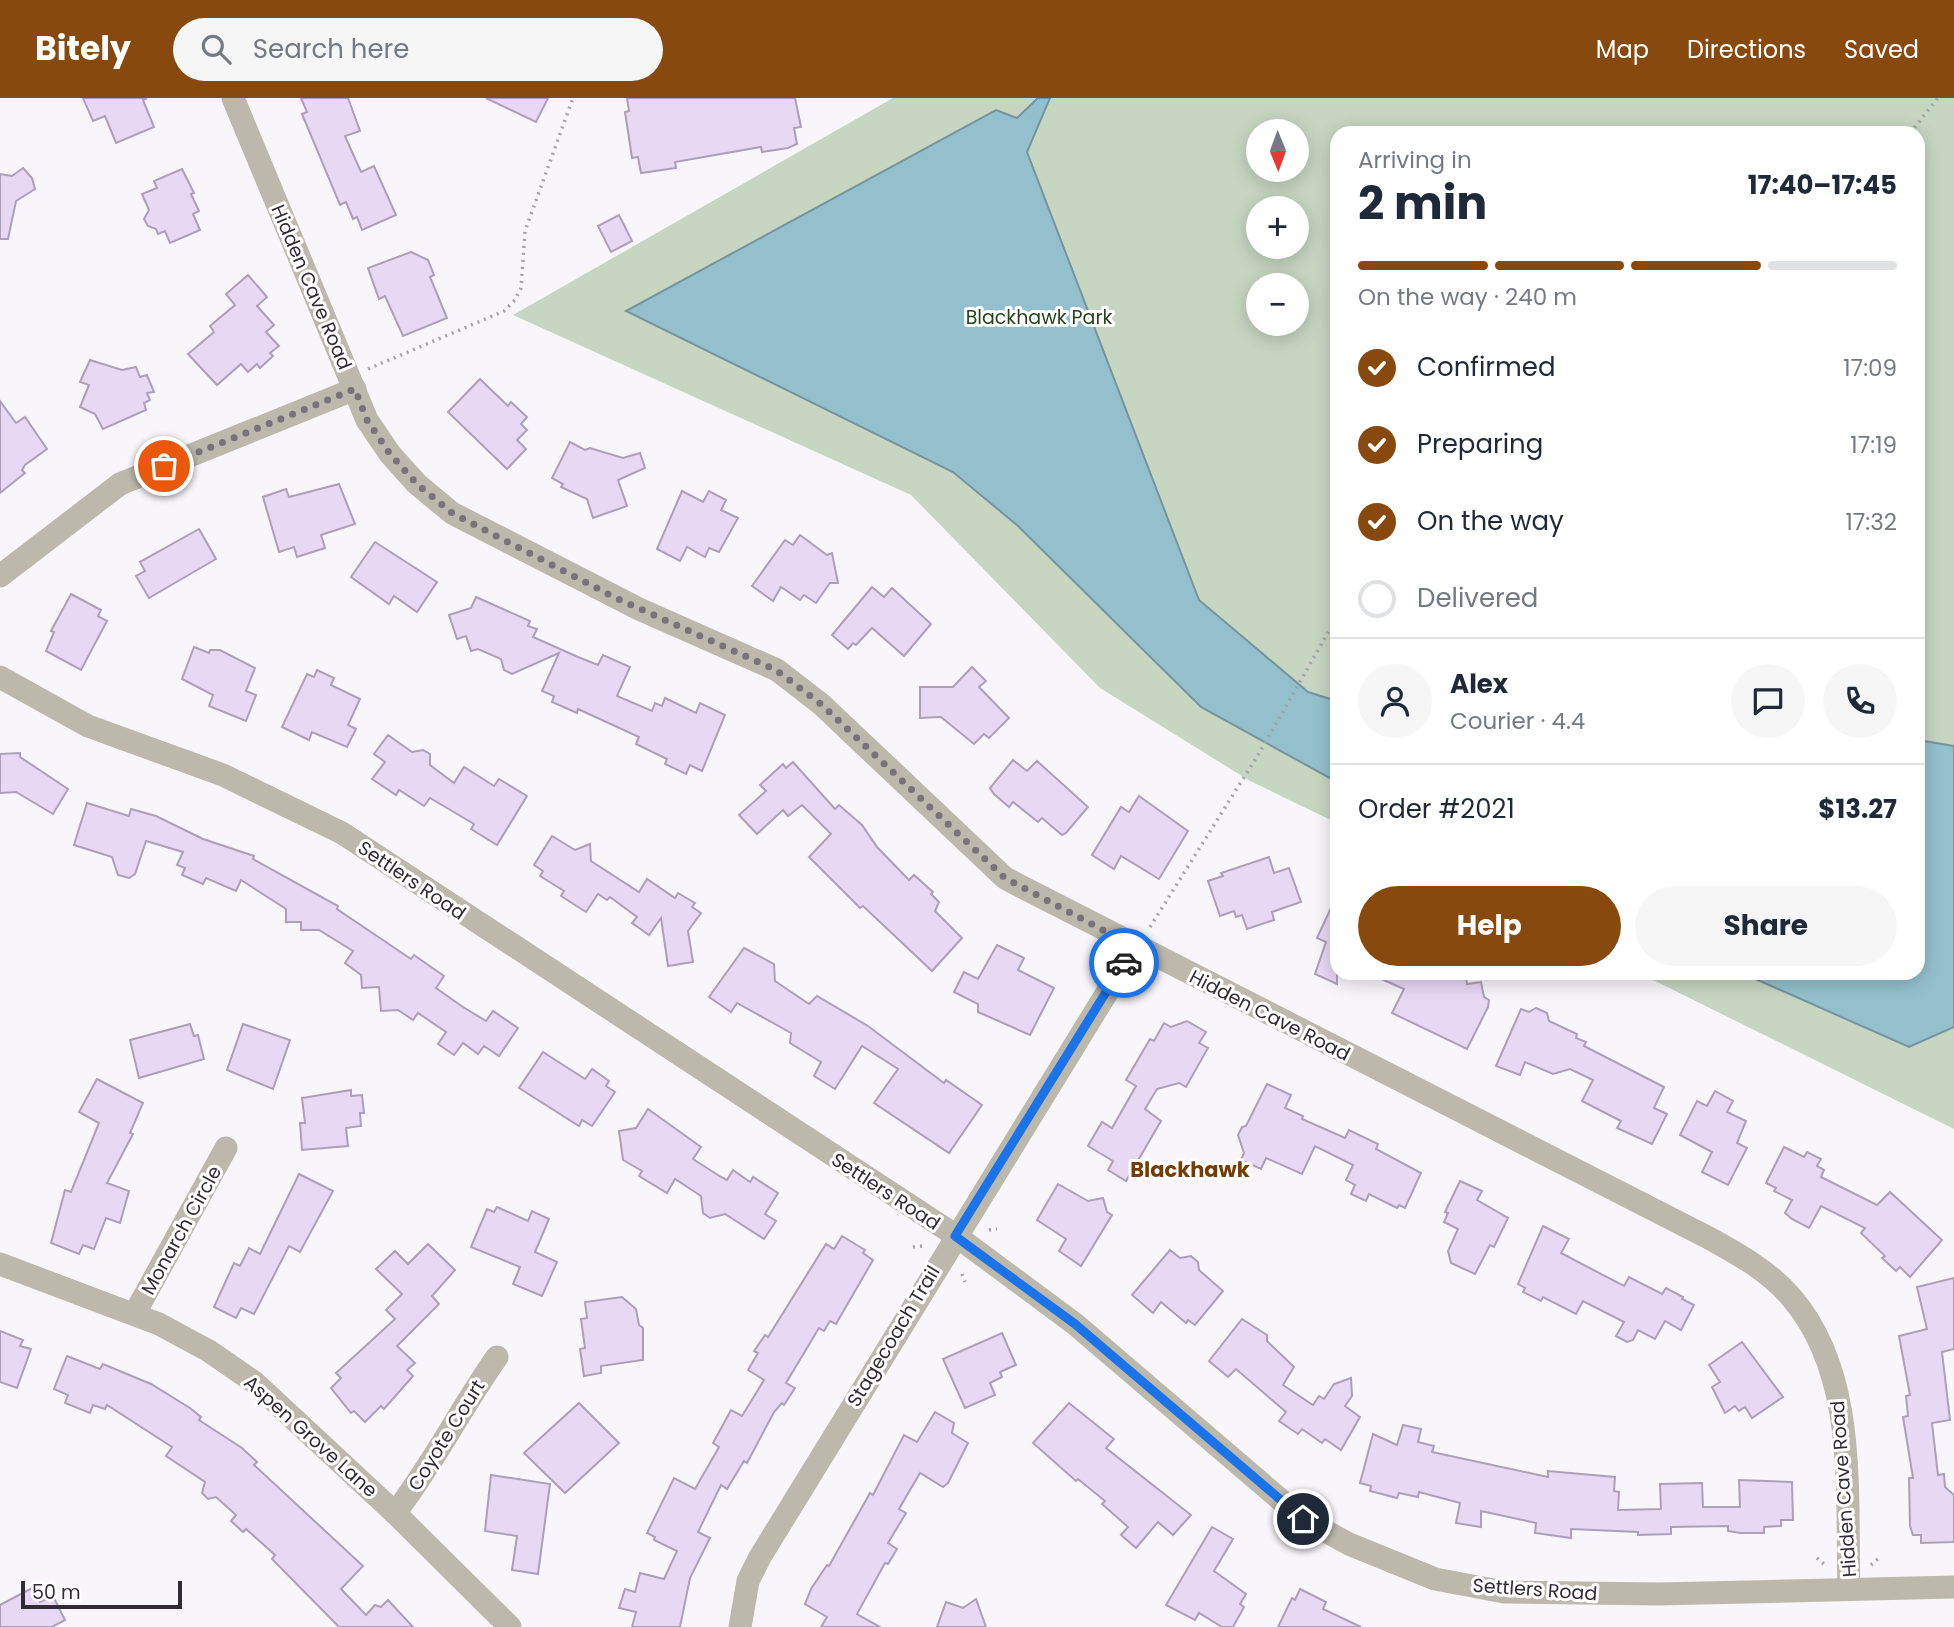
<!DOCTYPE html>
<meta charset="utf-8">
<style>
:root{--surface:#fff;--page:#f6f6f7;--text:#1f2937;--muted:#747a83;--line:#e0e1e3;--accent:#88490e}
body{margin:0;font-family:Poppins,sans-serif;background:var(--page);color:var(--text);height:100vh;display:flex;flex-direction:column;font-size:26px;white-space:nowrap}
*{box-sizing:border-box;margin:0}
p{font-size:23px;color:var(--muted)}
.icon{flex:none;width:38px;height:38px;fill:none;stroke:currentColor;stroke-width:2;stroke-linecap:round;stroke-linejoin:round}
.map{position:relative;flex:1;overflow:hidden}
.details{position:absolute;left:1330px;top:28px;width:595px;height:854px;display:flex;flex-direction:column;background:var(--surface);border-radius:21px;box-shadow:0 4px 18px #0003}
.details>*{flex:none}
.needle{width:46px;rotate:179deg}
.tools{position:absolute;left:1246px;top:21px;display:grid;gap:14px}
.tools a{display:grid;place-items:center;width:63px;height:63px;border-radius:50%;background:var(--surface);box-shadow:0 4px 18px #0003;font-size:35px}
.scale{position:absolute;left:21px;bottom:18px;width:161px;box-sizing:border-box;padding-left:7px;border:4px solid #312b36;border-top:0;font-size:19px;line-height:24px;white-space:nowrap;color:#312b36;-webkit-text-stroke:5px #fff;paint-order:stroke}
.pin{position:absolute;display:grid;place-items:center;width:60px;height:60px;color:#fff;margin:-30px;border:4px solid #fff;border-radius:50%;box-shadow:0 2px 7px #0007}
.courier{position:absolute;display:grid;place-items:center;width:70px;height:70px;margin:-35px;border:5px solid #1a73e8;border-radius:50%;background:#fff;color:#222;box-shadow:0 2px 9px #0007}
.headline em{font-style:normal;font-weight:700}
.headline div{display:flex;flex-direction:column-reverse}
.headline{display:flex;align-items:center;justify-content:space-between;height:119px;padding:0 28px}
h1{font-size:46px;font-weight:700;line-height:52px}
.bar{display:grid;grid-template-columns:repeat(4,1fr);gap:10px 7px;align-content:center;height:84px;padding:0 28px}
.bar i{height:9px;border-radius:5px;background:var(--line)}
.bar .active{background:var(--accent)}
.bar p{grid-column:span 4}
.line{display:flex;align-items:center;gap:18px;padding:0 28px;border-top:2px solid var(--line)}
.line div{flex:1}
.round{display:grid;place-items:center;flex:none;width:74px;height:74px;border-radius:37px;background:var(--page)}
ol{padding:0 28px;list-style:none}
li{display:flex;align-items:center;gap:21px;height:77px}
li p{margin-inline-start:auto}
li .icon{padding:7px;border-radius:50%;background:var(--accent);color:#fff;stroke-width:4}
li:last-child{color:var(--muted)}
li i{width:38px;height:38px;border:4px solid var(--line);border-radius:50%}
.button{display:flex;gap:14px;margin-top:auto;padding:14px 28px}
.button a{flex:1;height:80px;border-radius:42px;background:var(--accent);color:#fff;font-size:28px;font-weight:700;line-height:80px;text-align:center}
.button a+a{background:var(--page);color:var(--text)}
header{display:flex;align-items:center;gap:42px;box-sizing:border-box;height:98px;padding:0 35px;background:var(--accent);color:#fff}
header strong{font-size:33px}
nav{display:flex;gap:38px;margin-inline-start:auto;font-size:24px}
.search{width:490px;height:63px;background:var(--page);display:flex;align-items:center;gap:18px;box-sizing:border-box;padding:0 24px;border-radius:38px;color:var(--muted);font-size:26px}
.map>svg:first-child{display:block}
.green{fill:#c6d6c1;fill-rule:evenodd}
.water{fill:#94c0cd;stroke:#7693a0;stroke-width:2}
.building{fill:#e7d8f4;stroke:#ad9fb9;stroke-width:2}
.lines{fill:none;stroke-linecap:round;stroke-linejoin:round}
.path{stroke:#a5a1a9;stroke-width:3.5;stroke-dasharray:2 5;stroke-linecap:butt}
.minor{stroke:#bcb8ab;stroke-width:23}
.done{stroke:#77727b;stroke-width:7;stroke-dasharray:0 12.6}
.route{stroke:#1a73e8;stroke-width:9}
.labels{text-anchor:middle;stroke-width:6;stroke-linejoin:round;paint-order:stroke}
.street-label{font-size:19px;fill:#312b36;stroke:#fff}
.park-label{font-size:19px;fill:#244519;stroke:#fff}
.neighbourhood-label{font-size:21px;font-weight:bold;fill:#753d04;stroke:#fff}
</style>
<header>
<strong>Bitely</strong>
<div class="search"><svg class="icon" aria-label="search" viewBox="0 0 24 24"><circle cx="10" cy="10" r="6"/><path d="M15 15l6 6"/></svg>Search here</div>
<nav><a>Map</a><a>Directions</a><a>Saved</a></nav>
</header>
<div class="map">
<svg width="1954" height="1529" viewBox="0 0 1954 1529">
<rect width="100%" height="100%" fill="#f9f6fb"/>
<path class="green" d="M893 0H1954V1031L1639 875H1918V35H1337V725L1250 683 1100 590 911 397 513 217ZM1258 33H1297V72H1258ZM1258 110H1297V149H1258ZM1258 187H1297V226H1258Z"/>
<g class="water">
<polygon points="1038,0 1050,0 1027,54 1199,502 1308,594 1337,603 1337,684 1201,609 1018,428 953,374 626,213 996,12 1017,20"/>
<polygon points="1918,642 1954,648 1954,929 1909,949 1742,875 1918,875"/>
</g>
<g class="building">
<polygon points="83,0 147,0 143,2 154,29 116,45 105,18 93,23"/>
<polygon points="301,0 348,0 360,33 345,38 361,74 374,68 396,117 362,132 357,119 353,121 346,104 340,107 302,16 307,14"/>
<polygon points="486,0 548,0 536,24"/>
<polygon points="627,0 795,0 801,29 794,30 797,46 788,50 762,54 761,49 675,64 676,70 641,75 638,59 632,60 625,14 629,13"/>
<polygon points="23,70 32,80 35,91 16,103 8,141 0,141 0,76 12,78"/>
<polygon points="182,71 194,95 191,96 199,113 193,116 200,132 170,145 165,133 158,136 156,131 148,128 144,121 149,112 142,96 157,90 154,83"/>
<polygon points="619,117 632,143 611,154 598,128"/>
<polygon points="411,154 428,162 434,177 430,179 447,220 403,238 385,198 379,201 368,170"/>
<polygon points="248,177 267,199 257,208 274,227 266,234 279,248 270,255 273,258 260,270 257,266 248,274 241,266 217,287 188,256 214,234 210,228 235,207 226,196"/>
<polygon points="90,262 122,272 136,269 140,279 147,277 154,294 147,295 150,302 144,305 146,312 103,331 95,316 80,309 89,287 80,284"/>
<polygon points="480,281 508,308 511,304 527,319 521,326 527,332 517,342 526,351 507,371 448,314"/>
<polygon points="0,303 16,325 25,319 47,351 25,367 22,372 25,375 0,395"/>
<polygon points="570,344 585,352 590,350 623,360 640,355 645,370 618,382 627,408 593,420 587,401 561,389 563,386 552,380"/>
<polygon points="339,386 355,426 321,437 325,450 297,459 294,449 279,454 263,399 286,391 289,399"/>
<polygon points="682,393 703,404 709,393 726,402 721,412 738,420 719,454 709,450 705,459 687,449 680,463 657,451"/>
<polygon points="199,431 216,461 149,500 136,478 145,473 140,464"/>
<polygon points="800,437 827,457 832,455 838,485 830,485 816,505 804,497 800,502 781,489 773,503 752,488 785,442 793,447"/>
<polygon points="375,444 437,484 417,514 394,498 389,506 351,479"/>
<polygon points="872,489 884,499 892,490 931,526 904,558 872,530 856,547 853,545 848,551 832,537"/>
<polygon points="71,496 101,512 98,518 107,523 81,572 46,553 54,534 51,533"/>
<polygon points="476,499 530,523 528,528 537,531 533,539 578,559 598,567 603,557 630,569 617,598 652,613 655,605 662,608 665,600 696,615 700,605 725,617 702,673 690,667 686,676 665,666 667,661 636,646 639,639 578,611 577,615 552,604 554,598 542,593 559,555 512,576 504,572 501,561 478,551 471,553 466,538 457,541 449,517 471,510"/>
<polygon points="194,549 209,555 210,552 220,552 255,570 246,593 256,597 246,623 209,608 213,597 182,581"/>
<polygon points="972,569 986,583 979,589 1009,620 989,640 984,636 974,646 941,619 920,620 920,589 953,589"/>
<polygon points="317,572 334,580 331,587 360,601 348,627 356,631 347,649 312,634 309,642 282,629 307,576 314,579"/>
<polygon points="388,637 412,654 423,652 430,656 430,667 454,685 464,669 494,688 499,681 527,698 497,747 471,731 474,726 430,700 424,708 399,692 396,697 372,681 385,664 374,656"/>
<polygon points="20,655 20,659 68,691 53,716 16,694 0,695 0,656"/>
<polygon points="1013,662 1027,673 1037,663 1088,709 1066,735 1062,737 1042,720 1038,724 1013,704 1009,709 994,696 990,690"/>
<polygon points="793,664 835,711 839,707 862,727 877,749 909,782 914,777 933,794 931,796 939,804 935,813 962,840 932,873 863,808 860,810 809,759 831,736 802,707 788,718 783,712 757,736 739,717 766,693 760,687 783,666 786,670"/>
<polygon points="1139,698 1188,733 1159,781 1121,758 1114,771 1092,757 1121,709 1129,714"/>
<polygon points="87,705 129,718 131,711 156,718 203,741 254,758 253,761 338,808 337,811 411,861 414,857 444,878 436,890 463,909 486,923 493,913 518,930 499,958 484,948 478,956 463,945 454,957 438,946 446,934 418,915 413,922 398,912 381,913 379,889 362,890 361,877 345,865 353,853 319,832 301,832 301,824 286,824 286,811 241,782 236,793 206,780 203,786 182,777 185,770 177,767 183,754 146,743 135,776 129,780 118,777 112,759 74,747"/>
<polygon points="552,738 575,752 590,746 591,763 639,794 647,781 675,800 678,795 695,805 692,809 701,815 688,833 693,864 668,868 661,820 649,837 632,825 637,819 610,799 607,802 598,796 586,814 561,798 564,793 540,778 543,773 534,767"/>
<polygon points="1269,759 1274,775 1289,770 1301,804 1272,814 1274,822 1247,831 1242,817 1236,819 1234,813 1220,818 1208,783 1223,778 1221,775"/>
<polygon points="1337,797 1337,886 1315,876 1326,844 1317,840"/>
<polygon points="997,847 1024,860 1018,872 1054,890 1030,937 978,914 978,906 954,894 964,874 978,881"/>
<polygon points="744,850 774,866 775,883 809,906 817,898 868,928 944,985 946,982 982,1007 949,1055 874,1005 898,971 862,948 835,991 814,978 821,964 790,945 791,935 737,905 731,914 709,899"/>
<polygon points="1368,875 1465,875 1467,886 1481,884 1484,899 1489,902 1488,909 1467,951 1392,915 1404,891"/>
<polygon points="1536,910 1547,915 1549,923 1577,936 1576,940 1586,944 1584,948 1664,989 1654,1010 1667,1016 1652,1046 1617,1030 1621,1023 1582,1003 1593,982 1570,971 1553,976 1525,964 1520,977 1496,968 1521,911 1529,914"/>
<polygon points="1187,923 1206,934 1199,945 1208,950 1186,989 1179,985 1157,991 1145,1011 1161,1023 1126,1083 1108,1072 1113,1063 1088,1048 1102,1024 1112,1030 1136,988 1126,982 1150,941 1154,943 1164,925 1171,929"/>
<polygon points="190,926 194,938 198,937 204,961 139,980 130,942"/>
<polygon points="243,926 290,942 273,991 227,972"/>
<polygon points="543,954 585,981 592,971 609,983 606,988 615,994 592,1028 582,1022 579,1028 519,990"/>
<polygon points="97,981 143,1005 130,1035 133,1036 107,1085 129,1093 120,1125 106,1120 94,1151 83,1147 79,1156 51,1145 65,1092 71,1094 99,1025 79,1014"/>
<polygon points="1267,986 1291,997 1285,1010 1303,1018 1302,1021 1345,1040 1349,1032 1378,1046 1376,1051 1421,1075 1405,1110 1399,1107 1397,1110 1369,1096 1366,1103 1351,1096 1355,1087 1346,1082 1353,1067 1315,1048 1302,1076 1266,1060 1261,1071 1241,1062 1244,1055 1238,1037 1242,1029 1246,1028"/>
<polygon points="351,992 351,998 362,997 364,1015 360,1015 361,1028 346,1030 348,1048 302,1052 300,1025 305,1025 302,1000"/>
<polygon points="1715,993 1733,1003 1727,1014 1746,1023 1737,1045 1747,1050 1728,1087 1702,1074 1712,1054 1680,1037 1697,1003 1707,1008"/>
<polygon points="648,1011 701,1049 693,1061 721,1079 727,1082 733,1072 750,1084 753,1079 778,1095 765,1116 776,1123 764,1141 725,1116 710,1120 703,1115 701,1098 675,1081 667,1095 639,1078 642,1073 623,1062 619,1033 636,1030"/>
<polygon points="1784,1049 1804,1059 1807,1054 1821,1061 1817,1068 1824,1072 1821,1079 1877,1107 1890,1094 1942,1142 1910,1179 1900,1169 1896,1173 1882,1160 1885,1158 1861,1135 1865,1130 1821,1108 1809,1130 1792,1121 1785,1115 1792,1102 1774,1093 1776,1090 1766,1085"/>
<polygon points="299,1076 333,1093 300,1154 289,1148 254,1216 241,1210 236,1220 214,1209 234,1165 240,1168 249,1150 260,1156"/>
<polygon points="1460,1083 1482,1093 1477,1102 1508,1120 1494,1149 1490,1147 1475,1176 1451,1165 1448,1153 1458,1131 1444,1124 1448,1115 1445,1114"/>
<polygon points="1058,1086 1088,1103 1103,1100 1107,1114 1112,1117 1081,1168 1059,1153 1066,1141 1037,1122"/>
<polygon points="497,1109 528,1123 532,1113 549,1121 535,1154 557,1164 542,1198 513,1186 520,1169 471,1149 487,1111 494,1114"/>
<polygon points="1543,1128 1569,1141 1561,1155 1624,1188 1629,1179 1662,1196 1666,1190 1683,1199 1682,1201 1694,1207 1681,1232 1665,1223 1655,1241 1638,1232 1633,1242 1627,1244 1616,1238 1624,1224 1583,1203 1576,1216 1543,1199 1541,1203 1523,1194 1525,1190 1518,1186"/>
<polygon points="842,1138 865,1152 863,1155 873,1162 836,1226 830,1223 824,1233 819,1230 786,1285 795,1290 784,1307 782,1305 774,1314 747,1365 744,1363 727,1391 721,1387 698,1434 710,1440 690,1480 680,1529 632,1529 636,1514 619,1510 625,1491 635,1494 640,1475 664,1481 677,1453 654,1442 655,1439 647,1435 674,1380 695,1391 719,1349 713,1345 731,1312 742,1318 764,1282 748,1272 758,1255 754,1253 765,1237 768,1239 826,1146 834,1151"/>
<polygon points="428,1146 455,1172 432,1198 439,1206 397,1248 415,1265 407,1272 413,1278 384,1311 381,1308 365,1324 354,1313 351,1315 331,1290 341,1280 336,1275 395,1221 386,1212 402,1196 376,1171 395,1153 408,1166"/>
<polygon points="1170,1152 1180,1160 1191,1158 1198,1164 1199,1172 1223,1193 1195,1227 1188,1222 1186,1225 1161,1204 1153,1215 1132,1197"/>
<polygon points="1954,1180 1954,1251 1942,1254 1950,1322 1932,1325 1938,1377 1944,1376 1945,1389 1954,1397 1954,1444 1921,1445 1921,1437 1913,1437 1910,1428 1909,1380 1913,1380 1903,1319 1908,1318 1906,1298 1910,1297 1899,1238 1927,1231 1917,1189"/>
<polygon points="622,1199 636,1211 639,1227 643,1230 643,1262 601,1268 601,1275 584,1278 580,1251 585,1250 581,1221 587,1220 585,1204"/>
<polygon points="1242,1221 1267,1237 1267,1243 1294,1269 1283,1287 1313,1307 1319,1298 1324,1301 1334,1286 1351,1280 1352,1298 1345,1308 1360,1319 1341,1352 1325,1341 1322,1345 1302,1331 1298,1336 1279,1323 1286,1314 1236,1271 1228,1279 1209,1263"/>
<polygon points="0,1233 23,1242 20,1248 31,1251 17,1290 0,1284"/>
<polygon points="1002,1235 1016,1267 1000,1274 1002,1279 990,1285 995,1297 965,1310 943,1261"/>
<polygon points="1742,1244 1783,1299 1752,1320 1745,1309 1739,1313 1735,1308 1725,1315 1712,1289 1720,1284 1709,1267"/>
<polygon points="67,1258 100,1271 103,1266 151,1286 190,1310 201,1319 199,1322 242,1350 257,1364 254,1367 363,1468 341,1491 366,1517 375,1507 381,1509 388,1502 413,1529 339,1529 272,1461 275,1457 246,1431 243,1434 231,1423 236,1417 216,1399 208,1401 202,1395 205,1384 166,1358 172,1349 107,1307 105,1311 93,1307 90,1315 65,1305 68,1297 54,1291"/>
<polygon points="579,1305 619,1345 565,1395 524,1355"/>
<polygon points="1069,1305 1114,1341 1106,1350 1191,1417 1173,1437 1158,1424 1136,1450 1121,1437 1128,1429 1102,1406 1105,1403 1078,1381 1076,1383 1033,1345"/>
<polygon points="935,1314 954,1325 952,1335 968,1345 948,1385 943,1389 920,1375 899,1411 906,1415 888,1445 897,1451 888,1466 885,1465 857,1516 880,1529 821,1529 827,1519 805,1506 811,1491 827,1467 829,1468 870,1395 873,1397 904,1337 917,1344"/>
<polygon points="1403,1327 1421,1331 1418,1344 1434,1348 1432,1354 1548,1379 1548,1373 1615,1379 1614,1393 1619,1394 1618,1412 1661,1411 1660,1386 1702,1385 1703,1409 1740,1409 1739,1382 1792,1384 1793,1422 1781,1422 1781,1428 1764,1429 1764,1435 1740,1435 1728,1433 1728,1428 1671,1429 1671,1436 1638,1437 1638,1434 1571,1431 1571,1440 1535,1435 1536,1425 1481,1413 1481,1429 1456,1425 1460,1405 1419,1394 1418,1399 1399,1395 1397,1400 1370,1393 1371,1388 1360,1385 1373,1336 1397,1347"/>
<polygon points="491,1377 550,1386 538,1476 512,1472 517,1438 485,1433"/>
<polygon points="1212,1429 1233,1441 1214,1473 1246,1496 1240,1506 1244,1509 1233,1529 1222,1529 1199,1515 1195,1522 1166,1507"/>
<polygon points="32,1490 40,1504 53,1498 65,1522 52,1529 0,1529 0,1507"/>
<polygon points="1300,1491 1326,1504 1323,1511 1361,1529 1278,1529 1292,1500 1295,1502"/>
<polygon points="976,1501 986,1529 937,1529 946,1504 963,1510"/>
</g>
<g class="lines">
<g class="path">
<polyline points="1910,35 1938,0"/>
<polyline points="368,271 504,213 515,202 521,190 525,133 573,0"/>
<polyline points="1150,829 1258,657 1337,519"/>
<polyline points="989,1132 997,1131"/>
<polyline points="913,1149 922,1148"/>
<polyline points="962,1176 965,1184"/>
<polyline points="1817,1460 1826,1468"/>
<polyline points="1871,1467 1880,1459"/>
</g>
<g class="minor">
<path d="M233 0 367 322 390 356 417 386 452 415 639 511 777 572 821 606 1005 780 1022 789 1709 1140C1738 1156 1769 1173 1791 1199 1858 1276 1846 1395 1849 1491"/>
<polyline points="0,478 120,386 355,291"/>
<polyline points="0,579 88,628 223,677 342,735 955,1137 1075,1226 1303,1421 1349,1446 1435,1481 1504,1494 1659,1496 1954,1489"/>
<polyline points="0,1166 159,1226 209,1253 254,1284 395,1415 510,1529"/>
<polyline points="135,1215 226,1050"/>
<path d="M395 1415C433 1366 461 1310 497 1259"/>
<polyline points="740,1529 748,1483 760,1459 1135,849"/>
</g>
</g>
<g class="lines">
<polyline class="done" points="164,368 355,291 367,322 390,356 417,386 452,415 616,500 776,572 821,606 1005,780 1135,849 1124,865"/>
<polyline class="route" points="1124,865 955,1138 1075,1226 1303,1421"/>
</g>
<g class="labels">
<g class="street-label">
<text transform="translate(312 189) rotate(67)" y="7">Hidden Cave Road</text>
<text transform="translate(412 782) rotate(34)" y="7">Settlers Road</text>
<text transform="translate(1270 917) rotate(27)" y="7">Hidden Cave Road</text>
<text transform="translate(886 1093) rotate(33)" y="7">Settlers Road</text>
<text transform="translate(181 1132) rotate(-61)" y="7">Monarch Circle</text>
<text transform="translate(893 1238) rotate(-59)" y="7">Stagecoach Trail</text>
<text transform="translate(446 1337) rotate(-58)" y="7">Coyote Court</text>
<text transform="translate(311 1338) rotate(42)" y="7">Aspen Grove Lane</text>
<text transform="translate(1843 1391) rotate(-94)" y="7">Hidden Cave Road</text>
<text transform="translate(1535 1491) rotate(4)" y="7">Settlers Road</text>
</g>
<g class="park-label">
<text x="1039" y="226">Blackhawk Park</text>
</g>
<g class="neighbourhood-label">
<text x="1190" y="1079">Blackhawk</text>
</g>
</g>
</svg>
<div class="tools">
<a><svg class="needle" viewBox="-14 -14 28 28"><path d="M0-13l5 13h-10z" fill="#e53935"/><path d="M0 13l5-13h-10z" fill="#747a83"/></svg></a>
<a>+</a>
<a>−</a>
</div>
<div class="scale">50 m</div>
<div class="pin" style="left:164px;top:368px;background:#ea580c"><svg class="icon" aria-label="bag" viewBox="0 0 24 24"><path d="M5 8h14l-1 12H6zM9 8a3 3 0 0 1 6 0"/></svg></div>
<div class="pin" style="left:1303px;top:1421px;background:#1f2937"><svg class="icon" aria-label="home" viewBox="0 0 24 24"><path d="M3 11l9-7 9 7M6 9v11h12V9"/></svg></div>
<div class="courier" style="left:1124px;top:865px"><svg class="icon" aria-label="car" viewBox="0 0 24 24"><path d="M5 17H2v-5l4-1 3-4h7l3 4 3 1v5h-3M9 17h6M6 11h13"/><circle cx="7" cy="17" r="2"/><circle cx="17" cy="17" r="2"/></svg></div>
<section class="details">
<div class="headline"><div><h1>2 min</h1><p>Arriving in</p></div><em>17:40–17:45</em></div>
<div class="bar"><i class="active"></i><i class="active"></i><i class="active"></i><i></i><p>On the way · 240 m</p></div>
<ol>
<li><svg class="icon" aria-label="check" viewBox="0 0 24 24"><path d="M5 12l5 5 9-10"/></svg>Confirmed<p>17:09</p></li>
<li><svg class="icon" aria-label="check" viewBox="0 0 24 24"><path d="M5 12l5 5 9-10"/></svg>Preparing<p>17:19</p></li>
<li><svg class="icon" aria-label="check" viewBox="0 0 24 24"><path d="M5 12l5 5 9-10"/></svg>On the way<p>17:32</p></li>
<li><i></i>Delivered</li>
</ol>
<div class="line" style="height:126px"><a class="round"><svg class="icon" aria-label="person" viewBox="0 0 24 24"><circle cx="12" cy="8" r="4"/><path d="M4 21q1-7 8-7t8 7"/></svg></a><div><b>Alex</b><p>Courier · 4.4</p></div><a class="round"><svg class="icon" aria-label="chat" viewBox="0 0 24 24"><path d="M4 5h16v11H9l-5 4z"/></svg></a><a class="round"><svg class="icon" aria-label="phone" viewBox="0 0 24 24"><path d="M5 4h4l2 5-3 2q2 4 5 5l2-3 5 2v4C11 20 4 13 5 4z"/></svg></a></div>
<div class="line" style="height:91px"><div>Order #2021</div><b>$13.27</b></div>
<div class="button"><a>Help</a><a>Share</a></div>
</section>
</div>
